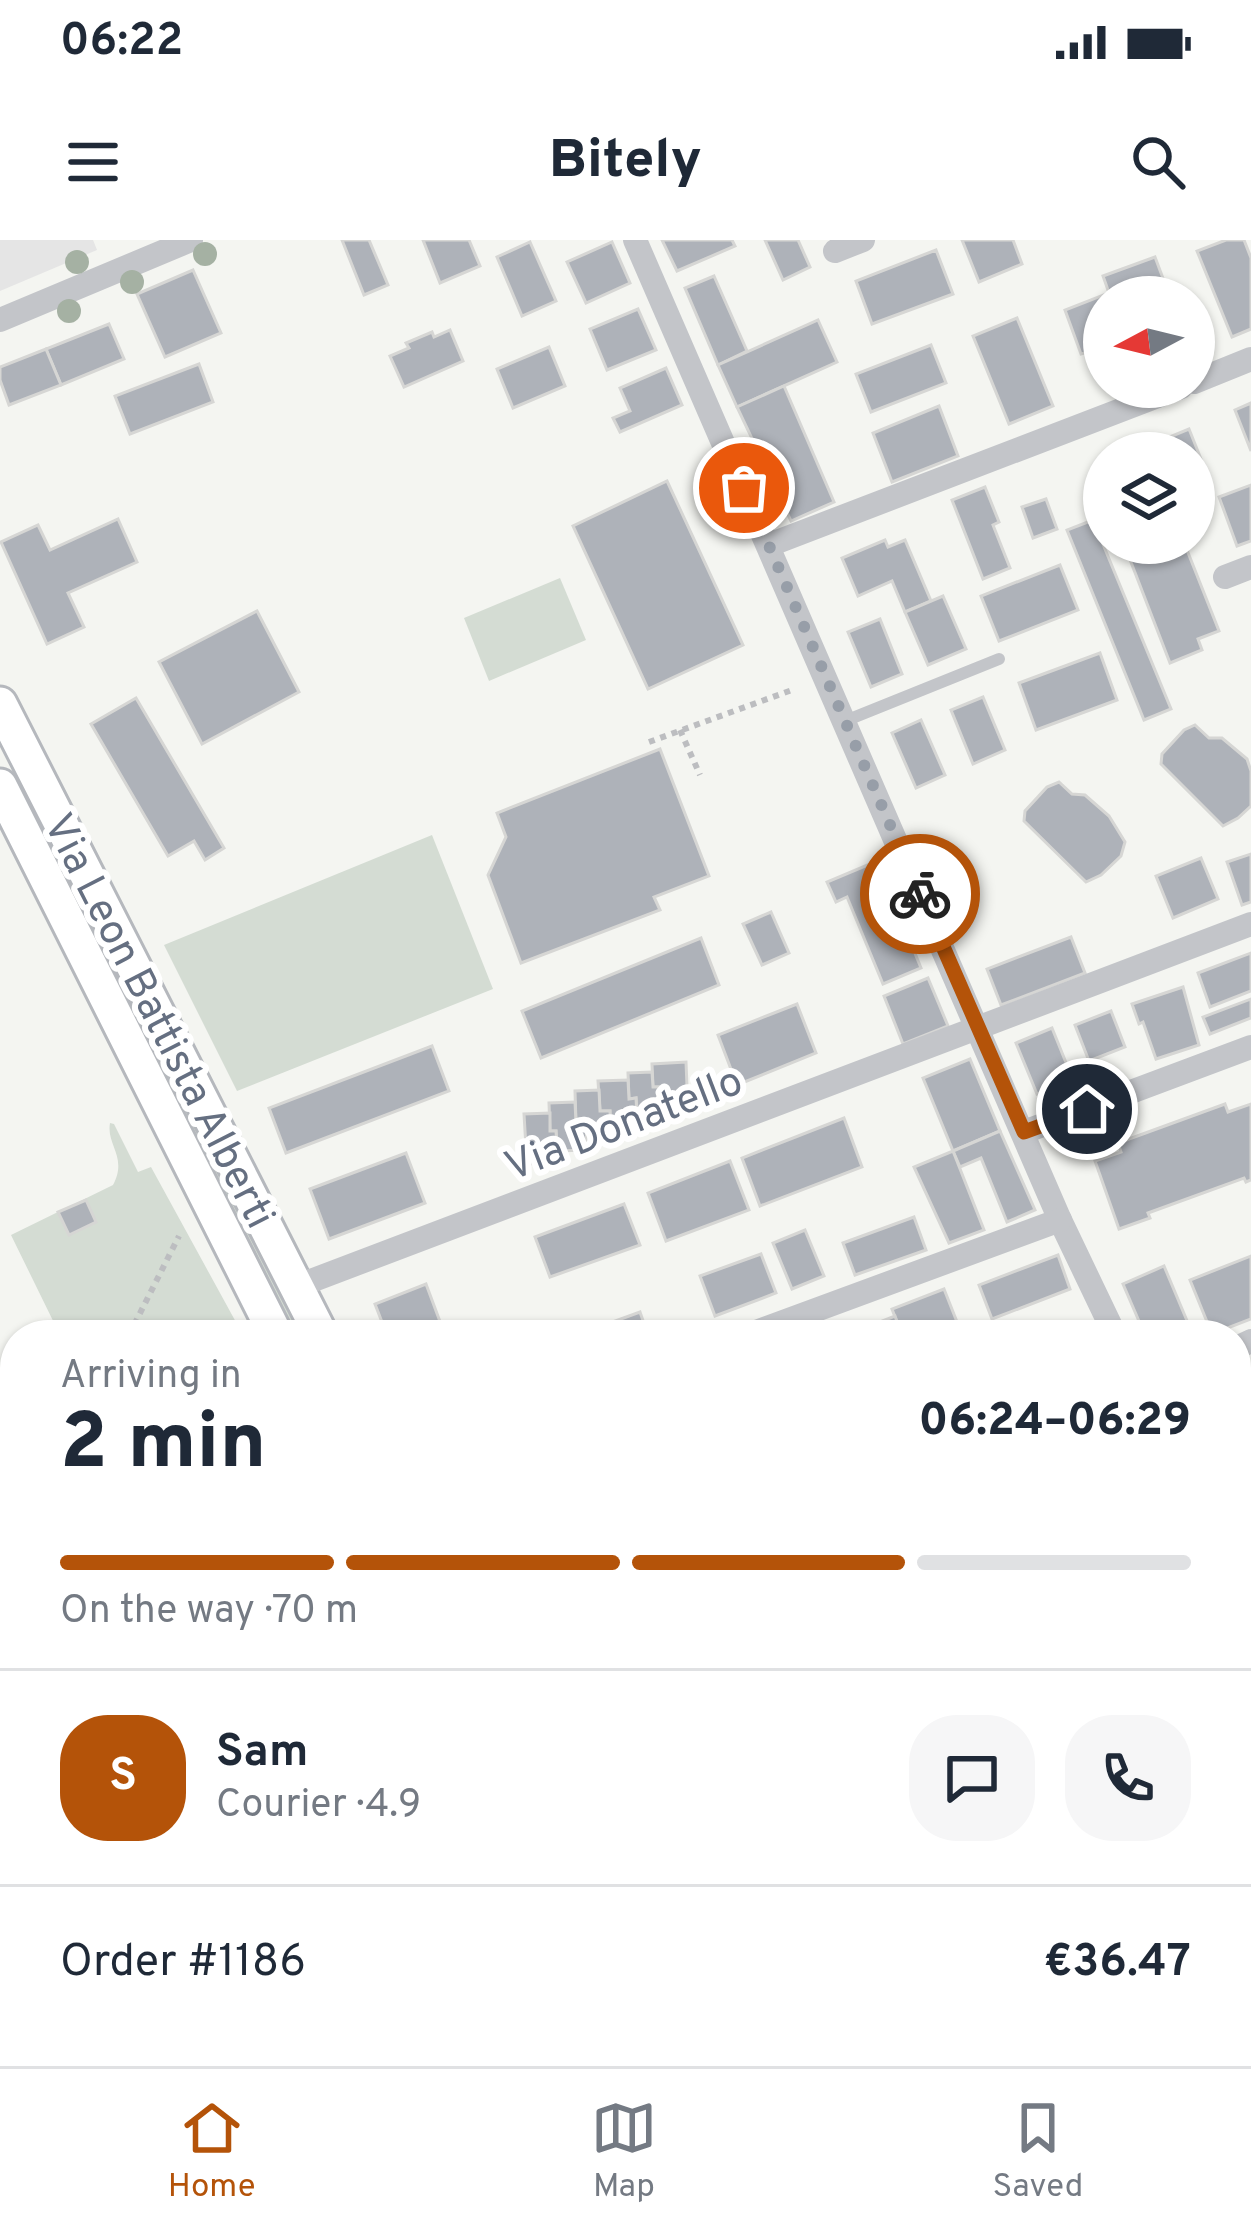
<!DOCTYPE html>
<meta charset="utf-8">
<style>
:root{--surface:#fff;--page:#f6f6f7;--text:#1f2937;--muted:#747a83;--line:#e0e1e3;--accent:#b45309}
body{margin:0;font-family:Overpass,sans-serif;background:var(--page);color:var(--text);height:100vh;display:flex;flex-direction:column;font-size:45px;white-space:nowrap}
*{box-sizing:border-box;margin:0}
p{font-size:39px;color:var(--muted)}
.icon{flex:none;width:66px;height:66px;fill:none;stroke:currentColor;stroke-width:2;stroke-linecap:round;stroke-linejoin:round}
.map{position:relative;flex:1;overflow:hidden}
.panel{position:absolute;left:0px;top:1080px;width:1251px;height:747px;display:flex;flex-direction:column;background:var(--surface);border-radius:48px 48px 0 0;box-shadow:0 3px 9px #0004}
.panel>*{flex:none}
.needle{width:78px;rotate:263deg}
.tools{position:absolute;left:1083px;top:36px;display:grid;gap:24px}
.tools a{display:grid;place-items:center;width:132px;height:132px;border-radius:50%;background:var(--surface);box-shadow:0 3px 9px #0004;font-size:60px}
.pin{position:absolute;display:grid;place-items:center;width:102px;height:102px;color:#fff;margin:-51px;border:6px solid #fff;border-radius:50%;box-shadow:0 3px 12px #0007}
.courier{position:absolute;display:grid;place-items:center;width:120px;height:120px;margin:-60px;border:9px solid #b45309;border-radius:50%;background:#fff;color:#222;box-shadow:0 3px 15px #0007}
.head em{font-style:normal;font-weight:800}
.head div{display:flex;flex-direction:column-reverse}
.head{display:flex;align-items:center;justify-content:space-between;height:204px;padding:0 60px}
h1{font-size:78px;font-weight:800;line-height:90px}
.bar{display:grid;grid-template-columns:repeat(4,1fr);gap:18px 12px;align-content:center;height:144px;padding:0 60px}
.bar i{height:15px;border-radius:9px;background:var(--line)}
.bar .selected{background:var(--accent)}
.bar p{grid-column:span 4}
.line{display:flex;align-items:center;gap:30px;padding:0 60px;border-top:3px solid var(--line)}
.line div{flex:1}
.round{display:grid;place-items:center;flex:none;width:126px;height:126px;border-radius:48px;background:var(--page)}
.status{display:flex;justify-content:space-between;align-items:center;height:84px;padding:0 60px;background:var(--surface);direction:ltr}
.status svg{height:33px;fill:currentColor}
header{display:flex;justify-content:space-between;align-items:center;height:156px;padding:0 60px;background:var(--surface);font-size:54px;font-weight:800}
.menu{display:flex;justify-content:space-around;align-items:center;height:168px;border-top:3px solid var(--line);background:var(--surface);font-size:33px;color:var(--muted)}
.menu a{display:grid;justify-items:center;gap:6px}
.menu .selected{color:var(--accent)}
.map>svg:first-child{display:block}
.built{fill:#e5e5e5}
.green{fill:#d4dcd3}
.building{fill:#aeb2b9;stroke:#d6d6d4;stroke-width:3}
.lines{fill:none;stroke-linecap:round;stroke-linejoin:round}
.secondary-casing{stroke:#b5b8bd;stroke-width:39}
.path{stroke:#bcbdc0;stroke-width:6;stroke-dasharray:6 6;stroke-linecap:butt}
.lane{stroke:#c3c5c9;stroke-width:12}
.street{stroke:#c3c5c9;stroke-width:24}
.secondary{stroke:#fff;stroke-width:33}
.tree{fill:#a5b1a3}
.done{stroke:#979ea8;stroke-width:12;stroke-dasharray:0 21.6}
.route{stroke:#b45309;stroke-width:15}
.labels{text-anchor:middle;stroke-width:12;stroke-linejoin:round;paint-order:stroke}
.street-label{font-size:42px;fill:#656f81;stroke:#fff}
</style>
<div class="status"><b>06:22</b><svg viewBox="0 0 49 12"><path d="M0 12V9h3v3zM5 12V6h3v6zM10 12V3h3v9zM15 12V0h3v12zM26 1h20v11H26zM47 4h2v5h-2z"/></svg></div>
<header><svg class="icon" aria-label="menu" viewBox="0 0 24 24"><path d="M4 6h16M4 12h16M4 18h16"/></svg>Bitely<svg class="icon" aria-label="search" viewBox="0 0 24 24"><circle cx="10" cy="10" r="6"/><path d="M15 15l6 6"/></svg></header>
<div class="map">
<svg width="1251" height="1826" viewBox="0 0 1251 1826">
<rect width="100%" height="100%" fill="#f4f5f1"/>
<g class="built">
<polygon points="0,0 93,0 97,10 0,51"/>
<polygon points="1251,1547 1251,1826 735,1826 727,1812 1236,1812 1236,1554"/>
</g>
<g class="green">
<polygon points="560,338 586,400 489,441 464,378"/>
<polygon points="47,589 302,1095 289,1095 37,595"/>
<polygon points="432,595 493,749 237,851 164,705"/>
<path d="M110 883 114 884 138 932 151 927 243 1095H60L11 995 113 945C128 917 106 905 110 883Z"/>
</g>
<g class="building">
<polygon points="342,0 369,0 388,45 364,55"/>
<polygon points="423,0 469,0 480,26 440,43"/>
<polygon points="662,0 732,0 735,6 677,31"/>
<polygon points="765,0 798,0 810,27 783,40"/>
<polygon points="962,0 1013,0 1022,24 979,42"/>
<polygon points="1226,0 1244,0 1251,18 1251,89 1232,97 1197,11"/>
<polygon points="530,2 556,61 522,76 497,17"/>
<polygon points="612,2 630,43 586,63 567,22"/>
<polygon points="936,10 953,54 872,84 856,41"/>
<polygon points="1155,17 1170,57 1104,57 1104,108 1081,114 1065,70 1109,53 1103,36"/>
<polygon points="193,30 221,93 165,117 137,54"/>
<polygon points="714,36 747,111 718,125 685,48"/>
<polygon points="638,69 656,110 607,130 590,89"/>
<polygon points="1017,78 1053,166 1009,184 973,96"/>
<polygon points="818,80 837,122 737,167 718,125"/>
<polygon points="109,84 124,119 61,145 46,109"/>
<polygon points="450,90 463,121 404,147 390,116 409,108 406,103 432,92 434,97"/>
<polygon points="931,105 946,143 871,172 856,134"/>
<polygon points="549,107 565,146 513,168 497,129"/>
<polygon points="46,109 61,145 9,165 0,140 0,127"/>
<polygon points="199,124 213,162 130,194 115,156"/>
<polygon points="666,128 682,165 620,192 613,178 630,171 620,148"/>
<polygon points="784,146 834,262 791,281 737,167"/>
<polygon points="1251,163 1251,211 1235,170"/>
<polygon points="939,166 958,216 892,242 873,193"/>
<polygon points="1189,189 1203,224 1194,227 1194,213 1147,213 1145,207"/>
<polygon points="667,241 743,405 648,449 573,286"/>
<polygon points="1251,245 1251,301 1237,306 1219,257"/>
<polygon points="985,247 999,282 993,285 1010,328 983,339 952,260"/>
<polygon points="1046,259 1057,289 1033,298 1022,267"/>
<polygon points="118,279 137,322 68,353 84,387 47,404 1,302 38,285 50,310"/>
<polygon points="1093,280 1171,469 1144,480 1067,290"/>
<polygon points="885,300 888,307 905,300 931,361 905,372 892,341 858,356 842,318"/>
<polygon points="1161,304 1165,313 1185,305 1219,391 1198,399 1202,410 1170,423 1129,317"/>
<polygon points="1060,325 1078,370 999,401 981,356"/>
<polygon points="943,356 966,409 928,425 905,372"/>
<polygon points="257,371 299,452 202,504 159,422"/>
<polygon points="880,379 902,434 871,447 848,392"/>
<polygon points="1100,413 1117,460 1036,490 1019,443"/>
<polygon points="983,457 1005,510 973,524 951,470"/>
<polygon points="136,458 224,608 205,620 194,601 168,616 91,484"/>
<polygon points="921,480 945,535 916,548 892,493"/>
<polygon points="1195,485 1209,498 1222,498 1247,519 1251,531 1251,566 1238,578 1223,586 1161,524 1162,514 1184,490"/>
<polygon points="660,509 709,636 654,657 660,670 521,723 488,635 506,597 497,573"/>
<polygon points="1059,542 1072,554 1085,555 1109,576 1125,602 1121,616 1101,635 1086,642 1024,581 1025,571 1047,547"/>
<polygon points="1251,614 1251,662 1242,665 1227,622"/>
<polygon points="1201,618 1218,659 1173,678 1156,636"/>
<polygon points="877,621 921,728 883,744 847,657 836,662 827,642"/>
<polygon points="771,672 789,713 762,725 743,684"/>
<polygon points="1071,697 1085,733 1001,765 987,729"/>
<polygon points="701,698 719,745 541,818 522,771"/>
<polygon points="1251,713 1251,751 1210,767 1198,733"/>
<polygon points="928,738 948,786 903,804 884,756"/>
<polygon points="1183,747 1199,805 1156,819 1143,782 1139,784 1132,764"/>
<polygon points="1251,759 1251,778 1210,794 1203,777"/>
<polygon points="797,764 816,813 737,845 718,795"/>
<polygon points="1111,771 1125,807 1089,821 1075,785"/>
<polygon points="1052,788 1073,840 1037,854 1016,803"/>
<polygon points="432,806 449,851 286,913 269,868"/>
<polygon points="970,819 1000,891 953,911 923,838"/>
<polygon points="686,822 688,871 664,872 662,847 653,847 652,824"/>
<polygon points="652,832 653,847 662,847 664,881 637,882 636,858 629,859 628,833"/>
<polygon points="628,840 629,859 636,858 638,892 610,894 610,871 600,871 598,841"/>
<polygon points="599,850 600,871 610,871 611,900 586,902 586,882 576,883 575,851"/>
<polygon points="575,862 576,883 586,882 587,910 557,911 556,891 550,891 549,863"/>
<polygon points="1225,864 1228,872 1251,864 1251,940 1246,942 1244,938 1148,973 1150,978 1119,989 1095,921 1121,912 1118,903"/>
<polygon points="550,873 550,891 556,891 558,923 527,924 524,874"/>
<polygon points="844,878 862,927 760,966 742,918"/>
<polygon points="1000,891 1035,970 1007,982 981,918 960,927 953,911"/>
<polygon points="953,911 984,990 949,1003 914,927"/>
<polygon points="406,913 425,963 329,999 310,949"/>
<polygon points="730,921 749,970 666,1001 648,953"/>
<polygon points="86,960 96,982 69,995 58,972"/>
<polygon points="624,964 640,1005 550,1037 535,997"/>
<polygon points="914,977 926,1010 855,1035 843,1003"/>
<polygon points="805,990 824,1036 792,1049 773,1003"/>
<polygon points="761,1014 776,1053 715,1076 700,1036"/>
<polygon points="1058,1015 1070,1049 992,1079 979,1045"/>
<polygon points="1251,1016 1251,1079 1212,1094 1190,1040"/>
<polygon points="1164,1026 1193,1095 1145,1095 1123,1044"/>
<polygon points="426,1044 445,1095 387,1095 375,1064"/>
<polygon points="944,1049 957,1082 924,1095 902,1095 892,1069"/>
<polygon points="640,1072 648,1095 577,1095"/>
<polygon points="895,1076 902,1095 847,1095"/>
<polygon points="1251,1239 1251,1305 1250,1305 1236,1273 1236,1245"/>
<polygon points="15,1454 15,1513 0,1519 0,1460"/>
<polygon points="851,1812 1219,1812 1225,1826 857,1826"/>
</g>
<g class="lines">
<defs>
<g id="secondary">
<polyline points="0,464 321,1095"/>
<polyline points="0,546 276,1095"/>
<polyline points="623,1812 630,1826"/>
<polyline points="693,1812 701,1826"/>
</g>
</defs>
<use href="#secondary" class="secondary-casing"/>
<g class="path">
<polyline points="680,490 700,535"/>
<polyline points="649,502 792,450"/>
<polyline points="129,1095 179,996"/>
<polyline points="381,1826 413,1812"/>
</g>
<polyline class="lane" points="845,481 999,419"/>
<g class="street">
<polyline points="635,0 1060,980 1115,1095"/>
<polyline points="835,11 863,0"/>
<polyline points="0,80 191,0"/>
<polyline points="1194,142 1251,119"/>
<polyline points="769,305 1181,147"/>
<polyline points="1225,337 1251,327"/>
<polyline points="1024,892 1251,807"/>
<polyline points="295,1047 1251,684"/>
<polyline points="748,1095 1060,980"/>
<polyline points="1236,1108 1251,1101"/>
<polyline points="0,1343 15,1337"/>
<polyline points="1236,1347 1251,1339"/>
<polyline points="1236,1377 1251,1411"/>
</g>
<use href="#secondary" class="secondary"/>
</g>
<g class="tree">
<circle cx="205" cy="14" r="12"/>
<circle cx="77" cy="22" r="12"/>
<circle cx="132" cy="42" r="12"/>
<circle cx="69" cy="71" r="12"/>
</g>
<g class="lines">
<polyline class="done" points="744,248 920,654"/>
<polyline class="route" points="920,654 1024,892 1087,869"/>
</g>
<g class="labels">
<g class="street-label">
<text transform="translate(161 780) rotate(63)" y="15">Via Leon Battista Alberti</text>
<text transform="translate(623 882) rotate(-21)" y="15">Via Donatello</text>
</g>
</g>
</svg>
<div class="tools">
<a><svg class="needle" viewBox="-14 -14 28 28"><path d="M0-13l5 13h-10z" fill="#e53935"/><path d="M0 13l5-13h-10z" fill="#747a83"/></svg></a>
<a><svg class="icon" aria-label="layers" viewBox="0 0 24 24"><path d="M12 4l9 5-9 5-9-5zM3 14l9 5 9-5"/></svg></a>
</div>
<div class="pin" style="left:744px;top:248px;background:#ea580c"><svg class="icon" aria-label="bag" viewBox="0 0 24 24"><path d="M5 8h14l-1 12H6zM9 8a3 3 0 0 1 6 0"/></svg></div>
<div class="pin" style="left:1087px;top:869px;background:#1f2937"><svg class="icon" aria-label="home" viewBox="0 0 24 24"><path d="M3 11l9-7 9 7M6 9v11h12V9"/></svg></div>
<div class="courier" style="left:920px;top:654px"><svg class="icon" aria-label="bike" viewBox="0 0 24 24"><circle cx="6" cy="16" r="4"/><circle cx="18" cy="16" r="4"/><path d="M6 16l4-8h5l3 8M10 8l3 8H6M13 5h3"/></svg></div>
<section class="panel">
<div class="head"><div><h1>2 min</h1><p>Arriving in</p></div><em>06:24–06:29</em></div>
<div class="bar"><i class="selected"></i><i class="selected"></i><i class="selected"></i><i></i><p>On the way · 70 m</p></div>
<div class="line" style="height:216px"><b class="round" style="background:var(--accent);color:#fff">S</b><div><b>Sam</b><p>Courier · 4.9</p></div><a class="round"><svg class="icon" aria-label="chat" viewBox="0 0 24 24"><path d="M4 5h16v11H9l-5 4z"/></svg></a><a class="round"><svg class="icon" aria-label="phone" viewBox="0 0 24 24"><path d="M5 4h4l2 5-3 2q2 4 5 5l2-3 5 2v4C11 20 4 13 5 4z"/></svg></a></div>
<div class="line" style="height:156px"><div>Order #1186</div><b>€36.47</b></div>
</section>
</div>
<nav class="menu">
<a class="selected"><svg class="icon" aria-label="home" viewBox="0 0 24 24"><path d="M3 11l9-7 9 7M6 9v11h12V9"/></svg>Home</a>
<a><svg class="icon" aria-label="map" viewBox="0 0 24 24"><path d="M3 6l6-2 6 2 6-2v14l-6 2-6-2-6 2zM9 4v14M15 6v14"/></svg>Map</a>
<a><svg class="icon" aria-label="saved" viewBox="0 0 24 24"><path d="M7 4h10v16l-5-4-5 4z"/></svg>Saved</a>
</nav>
